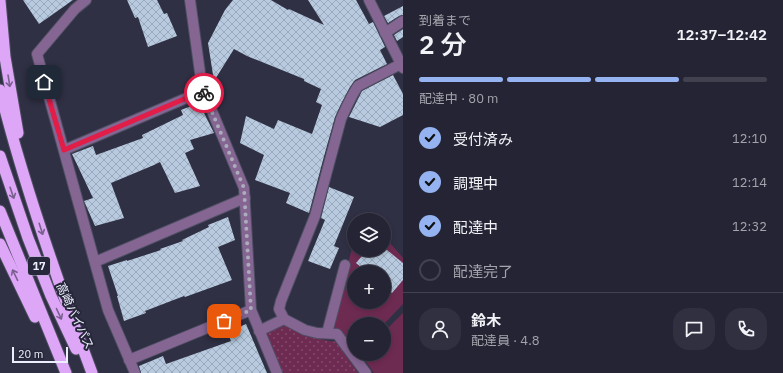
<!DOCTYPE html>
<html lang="ja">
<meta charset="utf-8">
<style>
:root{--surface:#242434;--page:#303040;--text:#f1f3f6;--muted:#a3a4ac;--line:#41414f;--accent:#95b2f1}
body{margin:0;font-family:"IBM Plex Sans","Noto Sans JP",sans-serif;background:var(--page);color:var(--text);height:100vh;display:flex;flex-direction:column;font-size:15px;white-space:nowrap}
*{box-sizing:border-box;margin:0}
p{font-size:13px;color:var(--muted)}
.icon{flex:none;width:22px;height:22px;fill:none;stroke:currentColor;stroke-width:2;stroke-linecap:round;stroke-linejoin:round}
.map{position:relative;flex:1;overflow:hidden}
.details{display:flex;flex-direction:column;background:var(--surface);width:380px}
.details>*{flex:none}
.fabs{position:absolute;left:347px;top:213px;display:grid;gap:8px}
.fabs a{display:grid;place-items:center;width:44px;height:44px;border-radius:50%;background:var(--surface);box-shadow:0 2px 6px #0003,0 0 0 1px var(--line);font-size:20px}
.scale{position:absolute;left:12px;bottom:10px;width:56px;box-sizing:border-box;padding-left:4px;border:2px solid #edeefc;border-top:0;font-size:11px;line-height:14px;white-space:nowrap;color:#edeefc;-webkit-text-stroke:3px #26273a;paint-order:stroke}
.pin{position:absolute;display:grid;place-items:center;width:34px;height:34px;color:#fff;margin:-17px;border-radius:8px;box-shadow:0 2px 6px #0006}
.courier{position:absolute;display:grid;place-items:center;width:40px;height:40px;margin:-20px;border:3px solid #e11d48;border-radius:50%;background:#fff;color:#222;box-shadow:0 1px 5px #0007}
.head em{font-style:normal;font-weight:600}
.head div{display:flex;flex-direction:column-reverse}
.head{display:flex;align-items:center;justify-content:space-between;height:68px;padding:0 16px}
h1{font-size:26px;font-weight:600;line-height:30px}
.bar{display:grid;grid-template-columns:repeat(4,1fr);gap:6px 4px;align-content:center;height:48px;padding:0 16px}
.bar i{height:5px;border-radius:3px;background:var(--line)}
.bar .current{background:var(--accent)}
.bar p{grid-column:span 4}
.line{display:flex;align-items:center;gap:10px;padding:0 16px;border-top:1px solid var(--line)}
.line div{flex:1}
.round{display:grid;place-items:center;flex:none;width:42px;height:42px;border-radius:16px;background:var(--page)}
ol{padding:0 16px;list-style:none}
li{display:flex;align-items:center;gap:12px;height:44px}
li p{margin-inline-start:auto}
li .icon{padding:4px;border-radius:50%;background:var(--accent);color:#111;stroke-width:4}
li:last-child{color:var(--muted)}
li i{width:22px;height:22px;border:2px solid var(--line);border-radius:50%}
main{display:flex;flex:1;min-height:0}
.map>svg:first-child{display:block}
.park{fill:url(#park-dots)}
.garden{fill:#6e2b52;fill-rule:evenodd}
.building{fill:url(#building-cross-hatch)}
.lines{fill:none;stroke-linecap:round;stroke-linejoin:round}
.service-casing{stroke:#4e4e62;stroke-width:12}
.minor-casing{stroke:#4e4e62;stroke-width:12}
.trunk-casing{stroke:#4e4e62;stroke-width:13}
.service{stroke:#856693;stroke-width:10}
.minor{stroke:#856693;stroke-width:10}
.trunk{stroke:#dea6f7;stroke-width:11}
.oneway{stroke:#79608f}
.done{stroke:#abacbc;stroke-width:4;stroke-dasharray:0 7.2}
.route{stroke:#e11d48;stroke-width:5}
.labels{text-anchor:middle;stroke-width:4;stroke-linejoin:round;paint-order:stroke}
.shield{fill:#26273a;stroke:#b1b2c2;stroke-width:1}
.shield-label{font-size:11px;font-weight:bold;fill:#edeefc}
.street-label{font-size:12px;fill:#edeefc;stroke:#26273a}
</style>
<main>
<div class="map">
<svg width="403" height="373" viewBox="0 0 403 373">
<defs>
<pattern id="park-dots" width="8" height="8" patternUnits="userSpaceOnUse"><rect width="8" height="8" fill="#6e2b52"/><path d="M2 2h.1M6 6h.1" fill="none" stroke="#834a6c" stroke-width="1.8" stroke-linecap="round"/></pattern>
<pattern id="building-cross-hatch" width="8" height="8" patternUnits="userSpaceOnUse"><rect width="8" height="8" fill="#b7cadf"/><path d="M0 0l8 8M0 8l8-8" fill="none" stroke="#9ba9ba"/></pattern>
</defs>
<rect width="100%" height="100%" fill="#303045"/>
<polygon class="park" points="286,324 299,332 324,340 337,342 358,373 283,373 264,332"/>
<g class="garden">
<path d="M384 236 403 258V304L384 324H354V349L332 328 354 240V250H384ZM354 272H384V302H354Z"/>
<polygon points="403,313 403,373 374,373 361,355 362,354 384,354 384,332"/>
</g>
<g class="building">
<polygon points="23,0 73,0 39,24"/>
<polygon points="127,0 157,0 164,14 167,13 177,36 148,47 138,17 135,18"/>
<polygon points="233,0 271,0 288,10 289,9 324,25 308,0 356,0 369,24 373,22 385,47 380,50 387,64 355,80 350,87 341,104 335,117 323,160 309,213 286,203 290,193 255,180 264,155 240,143 246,116 274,129 278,120 312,134 322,105 316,102 321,89 304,81 304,79 247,56 234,49 214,81 208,43 225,10"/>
<polygon points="403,6 403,15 399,16 388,23 384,16"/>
<polygon points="403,29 403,37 397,41 394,35"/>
<polygon points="393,75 403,94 403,115 380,127 349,117 362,91"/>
<polygon points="199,103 214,133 190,140 194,149 185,153 200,186 175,193 160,162 154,165 111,183 124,218 95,226 84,201 93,198 72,154 93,146 96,155 143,138 142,135 183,115 181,110"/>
<polygon points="329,187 354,197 334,246 339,248 330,269 308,261 325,220 321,218"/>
<polygon points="228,217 235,240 218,247 232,280 185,297 184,296 145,311 146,313 124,321 117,296 118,296 108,266 127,260 127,261 161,250 160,249 183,241 182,240 209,227 208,225"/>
<polygon points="367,250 387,250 403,263 403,280 392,293 384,286 384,272 367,272 356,263"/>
<polygon points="246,324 267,373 141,373 139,366 163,356 166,364 231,341 227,332"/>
</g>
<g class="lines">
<defs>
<g id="service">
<polyline points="385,33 403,21"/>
<polyline points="327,333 345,265"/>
<path d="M366 373 337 334 317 333 305 330 284 319 279 309 281 301 315 216 341 119C346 108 351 96 358 86L401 64"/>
</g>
<g id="minor">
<polyline points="86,0 75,9 37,54 108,310 135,373"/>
<polyline points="190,0 202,87 244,188 251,310 277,373"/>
<polyline points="369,0 403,68"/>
<polyline points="64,150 203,91"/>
<polyline points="95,262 245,198"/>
<polyline points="259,331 284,319"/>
<polyline points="129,360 251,310"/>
</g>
<g id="trunk">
<polyline points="0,1 5,57 18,133"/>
<path d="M0 90C24 186 57 280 92 373"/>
<polyline points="0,156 28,238 51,296 76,349"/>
<polyline points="0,211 66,373"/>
<polyline points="0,244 35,317"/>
</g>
</defs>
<use href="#service" class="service-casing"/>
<use href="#minor" class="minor-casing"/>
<use href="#trunk" class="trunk-casing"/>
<use href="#service" class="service"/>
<use href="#minor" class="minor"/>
<use href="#trunk" class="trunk"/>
</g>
<defs><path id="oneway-shaft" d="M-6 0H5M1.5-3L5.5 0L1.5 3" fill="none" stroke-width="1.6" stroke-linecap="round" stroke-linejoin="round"/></defs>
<g class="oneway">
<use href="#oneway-shaft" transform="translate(9 81) rotate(81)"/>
<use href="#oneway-shaft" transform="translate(12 193) rotate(71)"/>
<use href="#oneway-shaft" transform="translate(41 229) rotate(72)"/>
<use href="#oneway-shaft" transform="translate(15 275) rotate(-116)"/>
<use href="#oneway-shaft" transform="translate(59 314) rotate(65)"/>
</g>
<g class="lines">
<polyline class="done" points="204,93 244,188 251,310 224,321"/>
<polyline class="route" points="44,82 64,150 203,91 204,93"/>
</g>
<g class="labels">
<rect class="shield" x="28" y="257" width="22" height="18" rx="3"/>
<g class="shield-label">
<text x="39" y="270">17</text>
</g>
<g class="street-label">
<text transform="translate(75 316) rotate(65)" y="4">高崎バイパス</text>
</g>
</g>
</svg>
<div class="fabs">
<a><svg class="icon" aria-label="layers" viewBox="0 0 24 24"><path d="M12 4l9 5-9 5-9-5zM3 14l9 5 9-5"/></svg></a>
<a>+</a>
<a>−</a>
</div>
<div class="scale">20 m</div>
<div class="pin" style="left:224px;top:321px;background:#ea580c"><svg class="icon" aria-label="bag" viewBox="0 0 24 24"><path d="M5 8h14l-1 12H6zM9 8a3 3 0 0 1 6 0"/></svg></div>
<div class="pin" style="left:44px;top:82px;background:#1f2937"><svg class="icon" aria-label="home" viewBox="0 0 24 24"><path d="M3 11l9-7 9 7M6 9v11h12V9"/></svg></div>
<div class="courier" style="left:204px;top:93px"><svg class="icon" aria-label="bike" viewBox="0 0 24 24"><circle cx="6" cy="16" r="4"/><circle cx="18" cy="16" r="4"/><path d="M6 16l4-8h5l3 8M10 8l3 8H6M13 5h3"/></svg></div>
</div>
<section class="details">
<div class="head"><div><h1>2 分</h1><p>到着まで</p></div><em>12:37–12:42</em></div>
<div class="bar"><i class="current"></i><i class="current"></i><i class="current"></i><i></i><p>配達中 · 80 m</p></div>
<ol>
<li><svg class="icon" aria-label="check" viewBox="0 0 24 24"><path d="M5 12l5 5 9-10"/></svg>受付済み<p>12:10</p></li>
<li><svg class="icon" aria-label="check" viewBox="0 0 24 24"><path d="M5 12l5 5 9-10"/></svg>調理中<p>12:14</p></li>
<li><svg class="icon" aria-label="check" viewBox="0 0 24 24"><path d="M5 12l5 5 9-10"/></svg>配達中<p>12:32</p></li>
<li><i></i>配達完了</li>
</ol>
<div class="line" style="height:72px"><a class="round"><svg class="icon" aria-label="person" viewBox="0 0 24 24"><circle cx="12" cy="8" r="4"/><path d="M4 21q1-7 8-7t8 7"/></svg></a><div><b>鈴木</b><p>配達員 · 4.8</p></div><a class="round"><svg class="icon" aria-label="chat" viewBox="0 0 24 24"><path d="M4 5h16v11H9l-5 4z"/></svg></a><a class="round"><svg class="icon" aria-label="phone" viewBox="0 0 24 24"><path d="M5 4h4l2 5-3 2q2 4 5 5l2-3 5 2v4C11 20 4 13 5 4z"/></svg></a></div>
</section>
</main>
